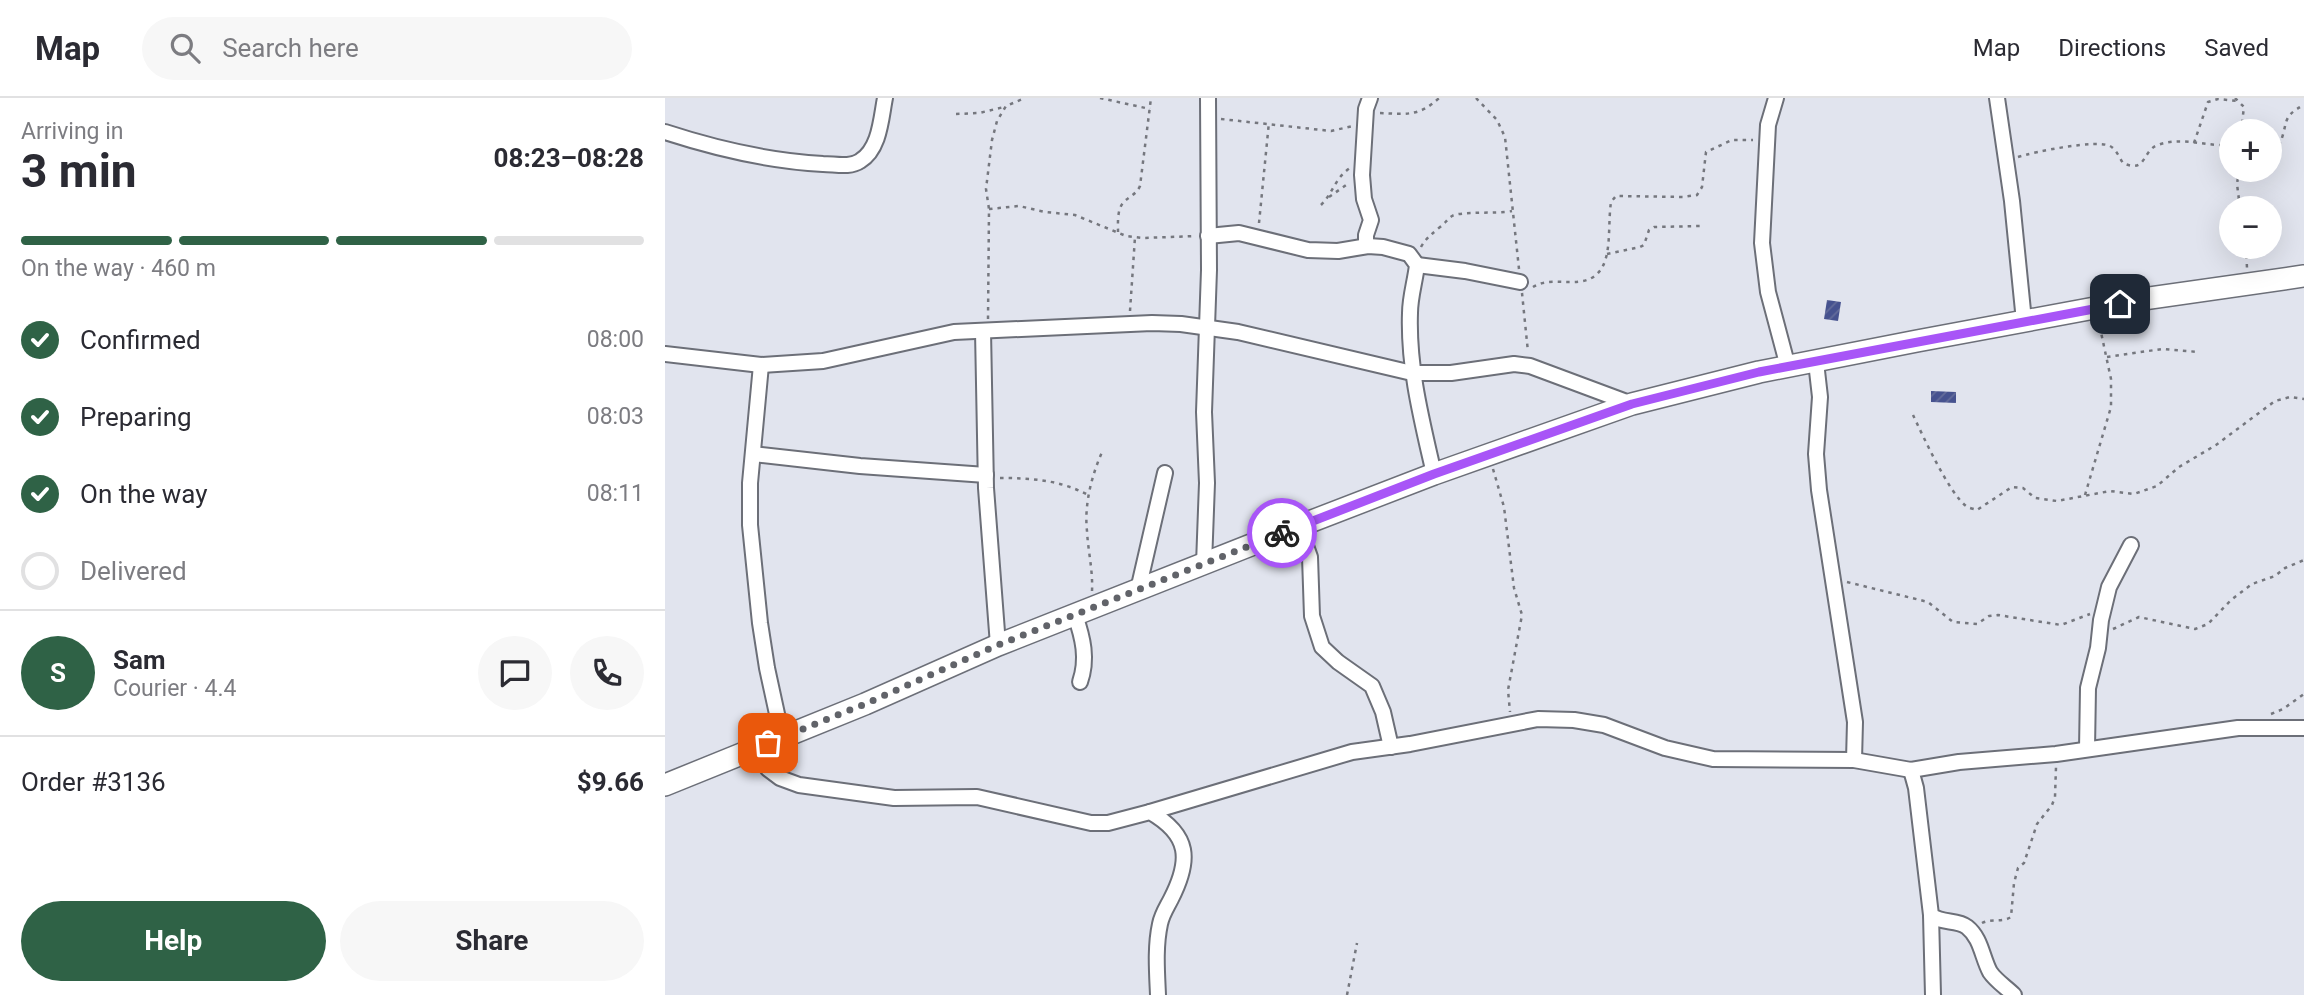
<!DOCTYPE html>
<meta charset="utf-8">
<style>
:root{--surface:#fff;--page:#f7f7f7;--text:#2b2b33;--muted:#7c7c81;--line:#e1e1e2;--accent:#2f6246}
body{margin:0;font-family:Roboto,sans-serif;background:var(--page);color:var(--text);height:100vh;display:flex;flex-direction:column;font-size:26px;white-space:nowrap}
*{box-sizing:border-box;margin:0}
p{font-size:23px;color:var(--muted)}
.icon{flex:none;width:38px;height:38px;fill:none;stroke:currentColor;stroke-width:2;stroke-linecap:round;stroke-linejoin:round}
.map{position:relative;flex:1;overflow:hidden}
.drawer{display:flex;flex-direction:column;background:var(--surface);width:665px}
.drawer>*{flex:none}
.controls{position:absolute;left:1554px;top:21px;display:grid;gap:14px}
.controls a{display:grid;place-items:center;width:63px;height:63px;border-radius:50%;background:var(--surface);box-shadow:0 7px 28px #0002;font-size:35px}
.pin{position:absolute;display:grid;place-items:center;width:60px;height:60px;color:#fff;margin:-30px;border-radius:14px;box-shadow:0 4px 10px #0006}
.courier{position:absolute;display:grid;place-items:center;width:70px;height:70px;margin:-35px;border:5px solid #a855f7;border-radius:50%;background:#fff;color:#222;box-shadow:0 2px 9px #0007}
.overview em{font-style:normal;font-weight:700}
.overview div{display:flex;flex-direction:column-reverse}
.overview{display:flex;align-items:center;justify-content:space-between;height:119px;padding:0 21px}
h1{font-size:46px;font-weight:700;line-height:52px}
.bar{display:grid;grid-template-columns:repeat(4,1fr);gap:10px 7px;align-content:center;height:84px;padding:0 21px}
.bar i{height:9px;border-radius:5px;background:var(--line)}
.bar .on{background:var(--accent)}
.bar p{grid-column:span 4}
.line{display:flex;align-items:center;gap:18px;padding:0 21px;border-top:2px solid var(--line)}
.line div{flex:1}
.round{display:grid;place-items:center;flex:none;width:74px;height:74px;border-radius:37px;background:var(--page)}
ol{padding:0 21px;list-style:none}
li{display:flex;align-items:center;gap:21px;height:77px}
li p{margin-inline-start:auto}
li .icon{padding:7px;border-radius:50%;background:var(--accent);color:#fff;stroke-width:4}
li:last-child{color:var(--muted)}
li i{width:38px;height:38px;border:4px solid var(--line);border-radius:50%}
.button{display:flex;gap:14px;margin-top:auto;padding:14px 21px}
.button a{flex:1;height:80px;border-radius:42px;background:var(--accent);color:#fff;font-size:28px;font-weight:700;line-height:80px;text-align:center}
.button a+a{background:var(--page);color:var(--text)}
header{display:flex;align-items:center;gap:42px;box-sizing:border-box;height:98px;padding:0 35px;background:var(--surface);border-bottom:2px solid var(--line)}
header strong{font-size:33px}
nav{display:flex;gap:38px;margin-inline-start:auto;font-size:24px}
.search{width:490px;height:63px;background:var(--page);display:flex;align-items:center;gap:18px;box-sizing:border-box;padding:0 24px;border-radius:38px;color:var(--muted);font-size:26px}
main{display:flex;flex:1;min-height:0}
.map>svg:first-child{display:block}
.building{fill:url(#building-hatch)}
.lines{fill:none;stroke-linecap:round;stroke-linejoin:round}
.street-casing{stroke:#6c6f78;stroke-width:18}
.secondary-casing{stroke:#6c6f78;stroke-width:24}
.path{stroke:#75777e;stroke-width:2.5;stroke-dasharray:3.5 5;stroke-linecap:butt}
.street{stroke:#fff;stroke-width:14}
.secondary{stroke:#fff;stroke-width:21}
.done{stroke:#616369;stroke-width:7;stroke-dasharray:0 12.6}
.route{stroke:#a855f7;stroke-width:9}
</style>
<header>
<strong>Map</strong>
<div class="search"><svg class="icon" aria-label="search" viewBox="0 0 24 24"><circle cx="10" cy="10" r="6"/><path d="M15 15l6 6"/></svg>Search here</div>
<nav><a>Map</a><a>Directions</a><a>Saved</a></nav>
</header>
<main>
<section class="drawer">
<div class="overview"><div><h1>3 min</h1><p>Arriving in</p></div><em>08:23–08:28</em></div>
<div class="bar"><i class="on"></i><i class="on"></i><i class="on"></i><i></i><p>On the way · 460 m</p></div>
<ol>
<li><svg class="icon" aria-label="check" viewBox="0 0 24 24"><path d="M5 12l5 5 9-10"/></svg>Confirmed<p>08:00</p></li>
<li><svg class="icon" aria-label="check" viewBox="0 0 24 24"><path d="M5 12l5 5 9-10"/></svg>Preparing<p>08:03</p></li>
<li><svg class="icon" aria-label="check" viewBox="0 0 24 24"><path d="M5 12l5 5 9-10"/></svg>On the way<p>08:11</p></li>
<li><i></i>Delivered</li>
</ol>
<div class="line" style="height:126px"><b class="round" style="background:var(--accent);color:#fff">S</b><div><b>Sam</b><p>Courier · 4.4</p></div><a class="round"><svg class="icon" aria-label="chat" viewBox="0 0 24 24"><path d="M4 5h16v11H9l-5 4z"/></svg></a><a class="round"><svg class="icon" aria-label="phone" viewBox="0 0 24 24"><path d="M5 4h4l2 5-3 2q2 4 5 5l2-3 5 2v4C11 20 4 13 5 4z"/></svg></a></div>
<div class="line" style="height:91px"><div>Order #3136</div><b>$9.66</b></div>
<div class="button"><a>Help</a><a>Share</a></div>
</section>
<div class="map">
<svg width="1639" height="897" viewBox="0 0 1639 897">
<defs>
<pattern id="building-hatch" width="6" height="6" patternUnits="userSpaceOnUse" patternTransform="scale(1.75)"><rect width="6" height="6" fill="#46528f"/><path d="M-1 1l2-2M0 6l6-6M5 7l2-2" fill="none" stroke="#636c9a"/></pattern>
</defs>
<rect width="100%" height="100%" fill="#e1e4ee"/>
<g class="building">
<polygon points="1162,202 1176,204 1173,223 1159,221"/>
<polygon points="1266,293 1291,294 1291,305 1266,304"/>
</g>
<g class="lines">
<defs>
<g id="street">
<polyline points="1111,0 1103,27 1097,145 1103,194 1123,269"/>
<polyline points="1332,0 1347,103 1359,223"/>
<path d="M0 34C52 51 104 63 158 66 170 66 185 70 195 63 215 51 216 20 220 0"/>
<path d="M543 138 574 135 643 152 673 153 703 148 718 149 744 156 752 167C750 184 745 199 745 215 743 270 757 323 769 376"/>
<polyline points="701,148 701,137 706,122 699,101 697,77 701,11 705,0"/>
<polyline points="752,167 800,173 855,184"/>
<polyline points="318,233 321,390 333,547"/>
<polyline points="0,256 96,267 158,263 289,234 487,225 516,226 573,234 747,275 786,275 849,266 865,268 967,306"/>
<polyline points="1151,264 1155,299 1151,356 1154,392 1190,624 1189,662"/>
<polyline points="96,267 85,385 85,427 95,525 102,570 117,639"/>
<polyline points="88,356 195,368 321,377"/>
<polyline points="634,428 645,459 647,518 657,549 673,564 707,588 718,614 726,649"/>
<polyline points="539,466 542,385 539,314 544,172 543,0"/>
<polyline points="473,492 500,375"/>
<path d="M410 517C418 540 423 561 415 584"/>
<path d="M89 651 103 671 115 680 134 687 229 700 312 699 426 725H443L485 714C525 737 526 762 506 801 502 809 497 816 495 826 490 849 492 874 493 897"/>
<polyline points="1422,651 1423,590 1433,550 1436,522 1444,489 1466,447"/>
<path d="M1246 672 1251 690 1266 817C1276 826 1292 821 1302 829 1316 840 1317 859 1325 874 1331 883 1341 889 1349 897"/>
<polyline points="485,714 687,654 745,646 873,621 909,622 939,627 1000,650 1048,661 1189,662 1246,672 1294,664 1391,656 1573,630 1639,630"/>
<polyline points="1266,817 1268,897"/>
</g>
<polyline id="secondary" points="0,687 200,606 333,547 634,428 769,376 967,306 1094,274 1252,243 1478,201 1639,178"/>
</defs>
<use href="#street" class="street-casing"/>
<use href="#secondary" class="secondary-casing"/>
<g class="path">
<polyline points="435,0 485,11"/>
<polyline points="811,0 832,22 840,39 854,171"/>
<polyline points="1570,0 1579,9 1576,33"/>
<path d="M715 15C741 16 754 19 774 0"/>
<polyline points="291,16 314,15 339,9"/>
<polyline points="556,21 666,33 688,28"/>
<polyline points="1529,45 1543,4 1553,1 1573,3"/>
<path d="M1605 49 1614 47C1624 26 1615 19 1639 7"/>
<path d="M1353 59C1369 54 1431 41 1445 48 1451 51 1454 59 1458 65 1482 76 1477 52 1493 47 1516 38 1542 49 1566 47"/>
<polyline points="1574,72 1572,86 1575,110"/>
<polyline points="664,99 684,85"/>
<path d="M656 107C668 95 670 80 685 70"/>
<polyline points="324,111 354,108 380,114 410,117 461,138 478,140 531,138"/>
<polyline points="594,125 604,24"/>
<path d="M453 134C453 125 452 112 458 105 464 98 471 97 475 88L486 0"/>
<path d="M756 149C761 140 767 136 775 129 780 126 782 121 787 118 796 113 832 116 847 113"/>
<polyline points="1581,149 1582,170"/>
<polyline points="942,156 975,149 979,147 984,132 989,129 1035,128"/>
<path d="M868 189C879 182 893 184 905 184 953 186 941 137 946 104L951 98 1018 99 1032 97 1037 89 1041 54 1067 42H1088"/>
<polyline points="857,195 863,254"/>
<polyline points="465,213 470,139"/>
<polyline points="323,221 324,111 321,91 327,42 332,23 341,8 360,0"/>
<polyline points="1442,259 1497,251 1534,254"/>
<path d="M1248 317C1258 338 1284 395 1301 408 1303 410 1309 411 1312 412L1347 389 1358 390 1370 400 1392 403 1445 393 1469 396 1492 388 1514 369 1551 347 1610 303 1625 299 1639 301"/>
<polyline points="828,371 839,409 849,490 857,517 843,592 845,614"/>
<path d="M335 380C367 380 396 382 425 398"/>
<polyline points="1420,397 1446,309 1446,281 1434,225"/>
<polyline points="1182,484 1263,504 1288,524 1312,526 1324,518 1333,517 1396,527 1425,516"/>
<path d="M427 493C428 472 423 453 422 433 419 406 427 376 438 352"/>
<polyline points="1448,531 1474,519 1530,531 1543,526 1566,502 1587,486 1610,478 1620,470 1639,462"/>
<polyline points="1606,616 1618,611 1639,596"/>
<path d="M1317 825C1327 820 1337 825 1346 819L1349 785 1353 770 1359 765 1372 726 1387 707 1390 699 1391 669"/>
<polyline points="682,897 692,845"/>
</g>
<use href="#street" class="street"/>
<use href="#secondary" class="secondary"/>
</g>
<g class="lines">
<polyline class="done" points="103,645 200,606 333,547 617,435"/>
<polyline class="route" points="617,435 769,376 967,306 1094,274 1455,206"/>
</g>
</svg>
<div class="controls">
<a>+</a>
<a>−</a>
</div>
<div class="pin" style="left:103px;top:645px;background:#ea580c"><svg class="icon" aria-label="bag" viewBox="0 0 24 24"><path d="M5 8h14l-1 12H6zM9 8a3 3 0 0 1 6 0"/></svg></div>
<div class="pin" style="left:1455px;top:206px;background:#1f2937"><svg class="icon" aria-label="home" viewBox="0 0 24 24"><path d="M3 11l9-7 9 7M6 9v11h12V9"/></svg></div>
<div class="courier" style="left:617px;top:435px"><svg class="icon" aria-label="bike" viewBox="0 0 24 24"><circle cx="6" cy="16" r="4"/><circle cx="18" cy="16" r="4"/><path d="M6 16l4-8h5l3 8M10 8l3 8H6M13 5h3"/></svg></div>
</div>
</main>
